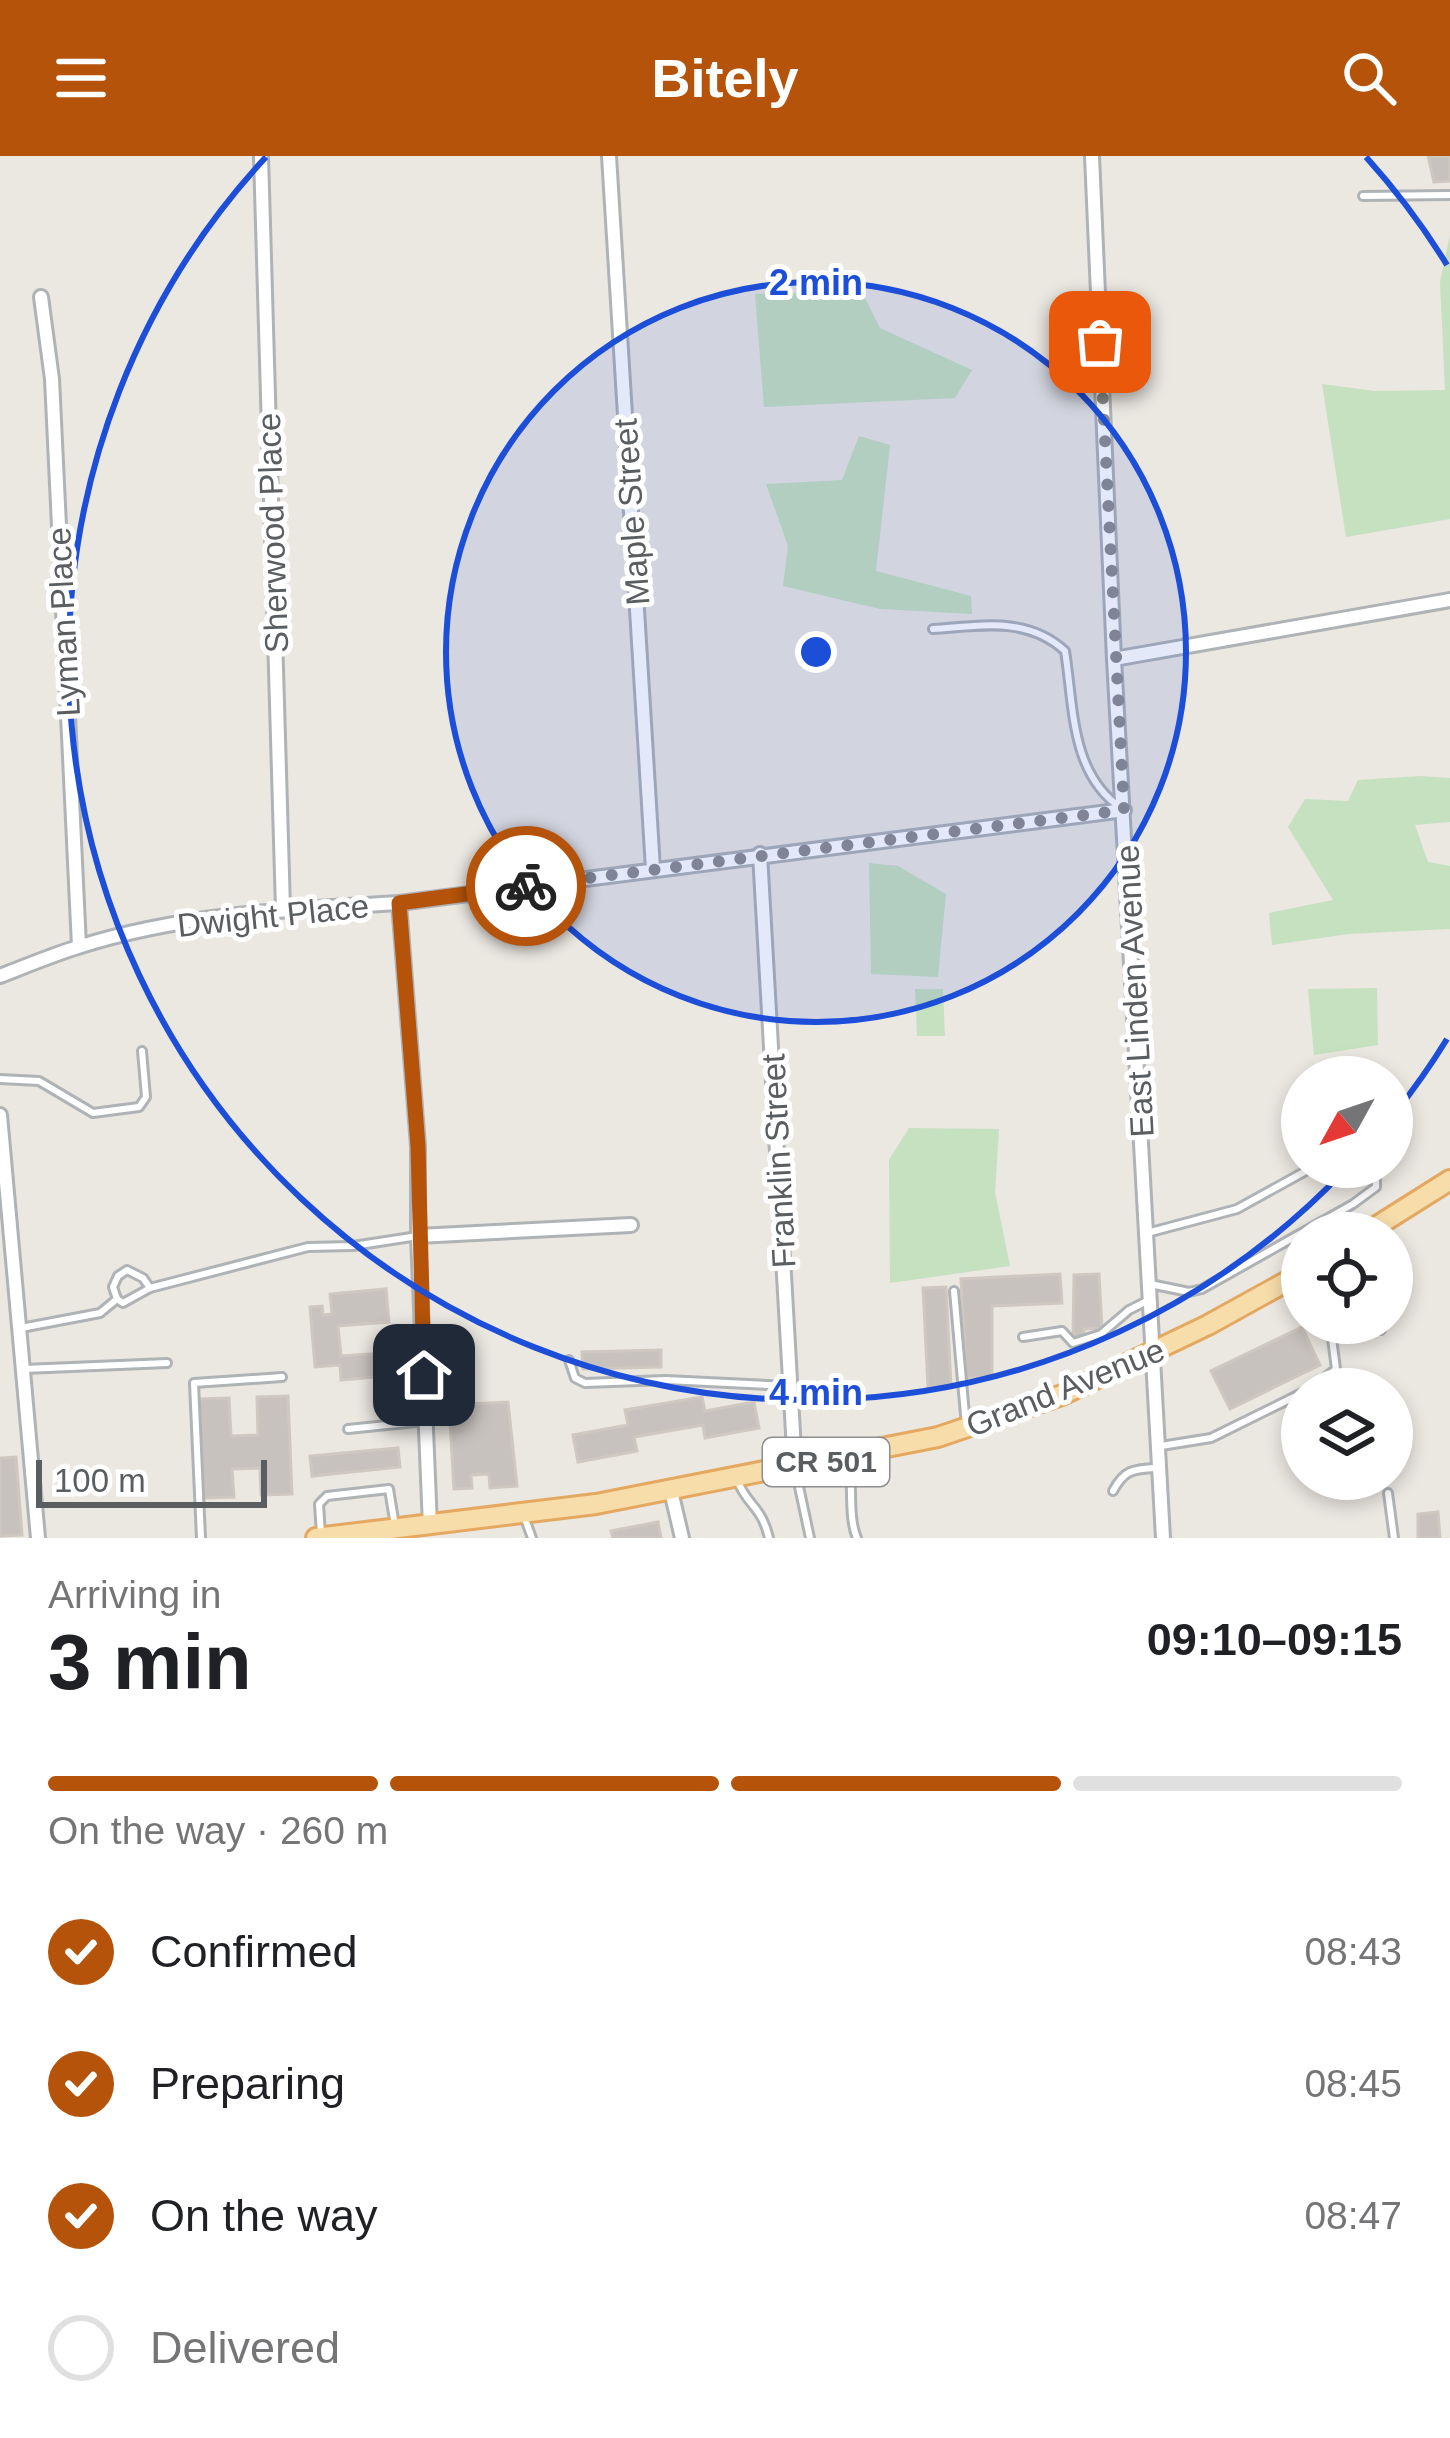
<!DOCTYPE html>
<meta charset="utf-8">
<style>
:root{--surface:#fff;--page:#f2f2f2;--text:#202124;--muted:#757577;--line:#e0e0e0;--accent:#b45309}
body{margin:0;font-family:Helvetica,sans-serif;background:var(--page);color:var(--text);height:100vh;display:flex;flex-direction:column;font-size:45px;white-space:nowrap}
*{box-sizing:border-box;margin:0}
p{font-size:39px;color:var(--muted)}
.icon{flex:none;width:66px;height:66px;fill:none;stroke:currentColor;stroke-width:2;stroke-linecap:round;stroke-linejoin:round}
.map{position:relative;height:1382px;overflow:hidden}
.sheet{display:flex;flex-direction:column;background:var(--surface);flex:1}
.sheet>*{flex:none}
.needle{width:78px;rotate:230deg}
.tools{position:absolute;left:1281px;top:900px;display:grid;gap:24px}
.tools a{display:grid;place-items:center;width:132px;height:132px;border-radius:50%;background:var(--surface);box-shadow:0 6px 18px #0003;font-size:60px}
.scale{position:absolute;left:36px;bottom:30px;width:231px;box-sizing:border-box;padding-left:12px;border:6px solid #5a5e61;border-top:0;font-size:33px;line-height:42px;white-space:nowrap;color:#5a5e61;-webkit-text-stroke:9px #fff;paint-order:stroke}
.pin{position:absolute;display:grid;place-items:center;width:102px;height:102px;color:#fff;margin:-51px;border-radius:24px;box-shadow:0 6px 18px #0006}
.courier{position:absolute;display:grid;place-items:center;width:120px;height:120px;margin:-60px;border:9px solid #b45309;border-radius:50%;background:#fff;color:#222;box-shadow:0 3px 15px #0007}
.head em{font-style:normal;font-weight:700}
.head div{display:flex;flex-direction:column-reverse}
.head{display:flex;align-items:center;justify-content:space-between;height:204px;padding:0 48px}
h1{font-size:78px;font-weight:700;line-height:90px}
.bar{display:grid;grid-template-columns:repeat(4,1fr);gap:18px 12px;align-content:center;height:144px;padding:0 48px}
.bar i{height:15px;border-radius:9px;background:var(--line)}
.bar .on{background:var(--accent)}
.bar p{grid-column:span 4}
ol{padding:0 48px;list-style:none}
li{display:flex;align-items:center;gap:36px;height:132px}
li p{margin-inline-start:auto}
li .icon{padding:12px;border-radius:50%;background:var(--accent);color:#fff;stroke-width:4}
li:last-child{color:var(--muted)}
li i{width:66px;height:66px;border:6px solid var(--line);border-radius:50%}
header{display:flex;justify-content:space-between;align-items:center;height:156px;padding:0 48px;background:var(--accent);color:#fff;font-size:54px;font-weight:700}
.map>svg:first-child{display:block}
.green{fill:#c5e1bf}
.building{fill:#c7c2be;stroke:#cfc8c0;stroke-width:3}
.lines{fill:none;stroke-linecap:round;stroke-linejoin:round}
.service-casing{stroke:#afb3b6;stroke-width:12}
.minor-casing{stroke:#afb3b6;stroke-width:18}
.primary-casing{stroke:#e4a861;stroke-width:24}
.service{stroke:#fff;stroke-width:6}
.minor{stroke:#fff;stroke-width:12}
.primary{stroke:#f7ddaa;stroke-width:18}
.done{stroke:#8d8e8e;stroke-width:12;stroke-dasharray:0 21.6}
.route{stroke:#b45309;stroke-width:15}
.ring{fill:none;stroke:#1d4ed8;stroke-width:6}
.labels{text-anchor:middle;stroke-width:10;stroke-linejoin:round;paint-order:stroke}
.shield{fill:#fff;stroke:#8c8e90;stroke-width:3}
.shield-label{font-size:30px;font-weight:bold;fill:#5a5e61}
.street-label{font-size:33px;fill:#5a5e61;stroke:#fff}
.centre{fill:#1d4ed8;stroke:#fff;stroke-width:6}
.ring-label{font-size:36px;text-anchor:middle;font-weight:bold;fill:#1d4ed8;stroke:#fff;stroke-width:10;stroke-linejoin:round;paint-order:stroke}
</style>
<header><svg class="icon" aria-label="menu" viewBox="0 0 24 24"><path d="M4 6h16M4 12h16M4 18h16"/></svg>Bitely<svg class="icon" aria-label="search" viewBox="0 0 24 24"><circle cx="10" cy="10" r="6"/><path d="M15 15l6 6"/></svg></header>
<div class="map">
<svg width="1450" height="1382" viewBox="0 0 1450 1382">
<rect width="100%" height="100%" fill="#ebe7e1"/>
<g class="green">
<polygon points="1450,79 1450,363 1346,381 1322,228 1375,235 1445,234 1440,126"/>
<polygon points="862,136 880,172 972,214 955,242 764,251 755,138"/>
<polygon points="859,280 890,289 876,415 971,440 972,458 880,453 783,430 788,390 766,328 842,324"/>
<polygon points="1420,620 1450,622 1450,666 1415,669 1428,706 1450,710 1450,773 1349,778 1272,789 1269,757 1333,744 1288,671 1305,643 1348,645 1358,624"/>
<polygon points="869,707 898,710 946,738 938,821 871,818"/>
<polygon points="1377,832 1378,889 1314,899 1308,833"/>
<polygon points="915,833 943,833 945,880 917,880"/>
<polygon points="909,972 999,973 995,1036 1010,1110 890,1127 889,1004"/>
</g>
<g class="building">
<polygon points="1428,0 1450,0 1450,25 1434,26"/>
<polygon points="1060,1118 1062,1147 992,1150 992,1221 966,1222 961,1123"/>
<polygon points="1099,1118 1102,1172 1084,1173 1084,1182 1073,1182 1074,1119"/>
<polygon points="946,1131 951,1230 928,1231 923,1132"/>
<polygon points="386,1133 389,1166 338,1170 341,1200 384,1197 386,1220 341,1224 340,1209 315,1211 310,1151 322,1150 323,1159 332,1158 330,1138"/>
<polygon points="1302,1171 1320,1209 1230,1253 1211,1215"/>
<polygon points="661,1194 661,1211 583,1213 582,1196"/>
<polygon points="288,1240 292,1338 261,1339 260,1312 232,1313 234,1341 204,1342 199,1243 229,1242 231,1280 258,1279 257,1241"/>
<polygon points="702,1241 705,1255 754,1246 759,1272 705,1282 703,1269 634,1281 637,1295 578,1306 573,1279 628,1269 625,1254"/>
<polygon points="508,1246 517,1330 490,1332 489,1318 471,1319 472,1332 454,1333 449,1249"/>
<polygon points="398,1292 400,1311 312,1320 310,1300"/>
<polygon points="16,1301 22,1379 0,1380 0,1302"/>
<polygon points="1438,1356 1440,1382 1418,1382 1418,1358"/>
<polygon points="658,1366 661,1382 613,1382 611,1375"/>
</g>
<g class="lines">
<defs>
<g id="service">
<polyline points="1363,40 1450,39"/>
<path d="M933 473C981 470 1027 460 1065 495 1074 550 1070 617 1121 652"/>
<polyline points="0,923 39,925 93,957 139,951 146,941 142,895"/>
<polyline points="1147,1077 1237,1053 1313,1011"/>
<polyline points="1150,1128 1189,1136 1202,1133 1353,1048 1376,1031 1376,1011"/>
<polyline points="954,1135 966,1270"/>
<polyline points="117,1143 113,1131 118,1120 127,1114 143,1122 150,1132"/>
<polyline points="1380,1167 1381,1174"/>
<polyline points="21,1172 100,1157 117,1143 123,1147 150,1132 308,1091 353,1090 418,1080"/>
<polyline points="1023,1181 1062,1175 1073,1187 1101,1178 1129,1154 1147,1145"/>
<polyline points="569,1204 575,1222 585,1227 666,1224 789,1230"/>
<polyline points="24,1213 167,1207"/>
<polyline points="1311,1233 1336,1213 1330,1167"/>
<polyline points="348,1273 426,1265"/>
<polyline points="1161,1290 1211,1282 1302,1237"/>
<path d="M849 1305C853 1328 848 1362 857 1382"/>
<polyline points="795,1312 810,1382"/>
<path d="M737 1324C748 1351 761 1349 769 1382"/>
<path d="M1113 1335C1124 1314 1133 1313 1156 1312"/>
<polyline points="1388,1337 1394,1382"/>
<polyline points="525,1363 532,1382"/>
<polyline points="321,1378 319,1348 327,1340 389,1333 395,1370"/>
<polyline points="201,1382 194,1227 282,1221"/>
</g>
<g id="minor">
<polyline points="261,0 283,753"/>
<polyline points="609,0 653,713"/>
<polyline points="1092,0 1114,503 1163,1382"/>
<polyline points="41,141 52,223 79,790"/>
<polyline points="1114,503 1450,444"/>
<polyline points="760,698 795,1312"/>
<polyline points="399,747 418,990 418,1080 430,1370"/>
<path d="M0 820C26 810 52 799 78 791 181 758 292 753 399 747L1124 654"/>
<polyline points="0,959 38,1382"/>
<polyline points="418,1080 631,1069"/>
<polyline points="671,1335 682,1382"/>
</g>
<g id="primary">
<polyline points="1366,1077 1450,1024"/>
<polyline points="316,1382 596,1348 938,1281 1062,1239 1208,1169 1302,1117"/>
</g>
</defs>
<use href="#service" class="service-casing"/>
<use href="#minor" class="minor-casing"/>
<use href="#primary" class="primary-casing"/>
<use href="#service" class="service"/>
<use href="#minor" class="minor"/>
<use href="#primary" class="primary"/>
</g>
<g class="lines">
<polyline class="done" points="526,730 1124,654 1100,186"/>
<polyline class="route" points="424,1219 418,990 399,747 526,730"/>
</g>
<circle cx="816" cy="496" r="370" fill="#1d4ed8" fill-opacity=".12"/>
<g class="ring">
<circle cx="816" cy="496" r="370"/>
<path d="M1447 883A740 740 0 0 1 1395 957M1344 1015A740 740 0 0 1 266 1M1366 1A740 740 0 0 1 1447 109"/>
</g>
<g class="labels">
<rect class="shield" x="763" y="1282" width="126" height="48" rx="9"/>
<g class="shield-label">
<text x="826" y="1316">CR 501</text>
</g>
<g class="street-label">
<text transform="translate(631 356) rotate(-94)" y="12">Maple Street</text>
<text transform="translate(272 377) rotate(-92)" y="12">Sherwood Place</text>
<text transform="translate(63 466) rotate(-93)" y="12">Lyman Place</text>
<text transform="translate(273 759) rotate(-6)" y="12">Dwight Place</text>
<text transform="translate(1134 835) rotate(-93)" y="12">East Linden Avenue</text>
<text transform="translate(778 1005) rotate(-93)" y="12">Franklin Street</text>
<text transform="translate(1065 1231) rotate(-22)" y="12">Grand Avenue</text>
</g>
</g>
<circle cx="816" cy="496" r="18" class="centre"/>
<g class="ring-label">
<text x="816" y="139">2 min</text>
<text x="816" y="1249">4 min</text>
</g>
</svg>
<div class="tools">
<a><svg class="needle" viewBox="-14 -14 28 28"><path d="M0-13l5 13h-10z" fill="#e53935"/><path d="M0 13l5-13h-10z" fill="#757577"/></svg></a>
<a><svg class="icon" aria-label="locate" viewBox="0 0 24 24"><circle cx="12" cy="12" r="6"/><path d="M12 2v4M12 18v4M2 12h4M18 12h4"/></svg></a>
<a><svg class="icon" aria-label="layers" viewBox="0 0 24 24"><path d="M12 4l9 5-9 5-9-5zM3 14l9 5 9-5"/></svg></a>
</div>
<div class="scale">100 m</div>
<div class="pin" style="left:1100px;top:186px;background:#ea580c"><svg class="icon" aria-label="bag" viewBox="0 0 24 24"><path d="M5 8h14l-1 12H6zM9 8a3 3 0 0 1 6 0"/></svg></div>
<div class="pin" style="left:424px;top:1219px;background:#1f2937"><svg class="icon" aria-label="home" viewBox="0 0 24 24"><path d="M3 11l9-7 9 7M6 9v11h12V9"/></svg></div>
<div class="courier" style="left:526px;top:730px"><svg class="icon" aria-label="bike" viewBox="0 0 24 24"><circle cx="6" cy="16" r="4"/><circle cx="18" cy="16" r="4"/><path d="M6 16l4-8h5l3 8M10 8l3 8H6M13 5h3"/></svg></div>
</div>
<section class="sheet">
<div class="head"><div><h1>3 min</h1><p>Arriving in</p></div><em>09:10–09:15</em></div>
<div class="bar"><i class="on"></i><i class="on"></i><i class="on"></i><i></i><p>On the way · 260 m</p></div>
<ol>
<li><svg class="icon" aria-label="check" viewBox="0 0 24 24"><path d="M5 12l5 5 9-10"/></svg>Confirmed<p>08:43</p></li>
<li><svg class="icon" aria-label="check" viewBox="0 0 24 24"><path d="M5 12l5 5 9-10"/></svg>Preparing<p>08:45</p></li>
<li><svg class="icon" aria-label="check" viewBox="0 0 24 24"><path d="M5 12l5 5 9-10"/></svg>On the way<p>08:47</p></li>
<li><i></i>Delivered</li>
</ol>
</section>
